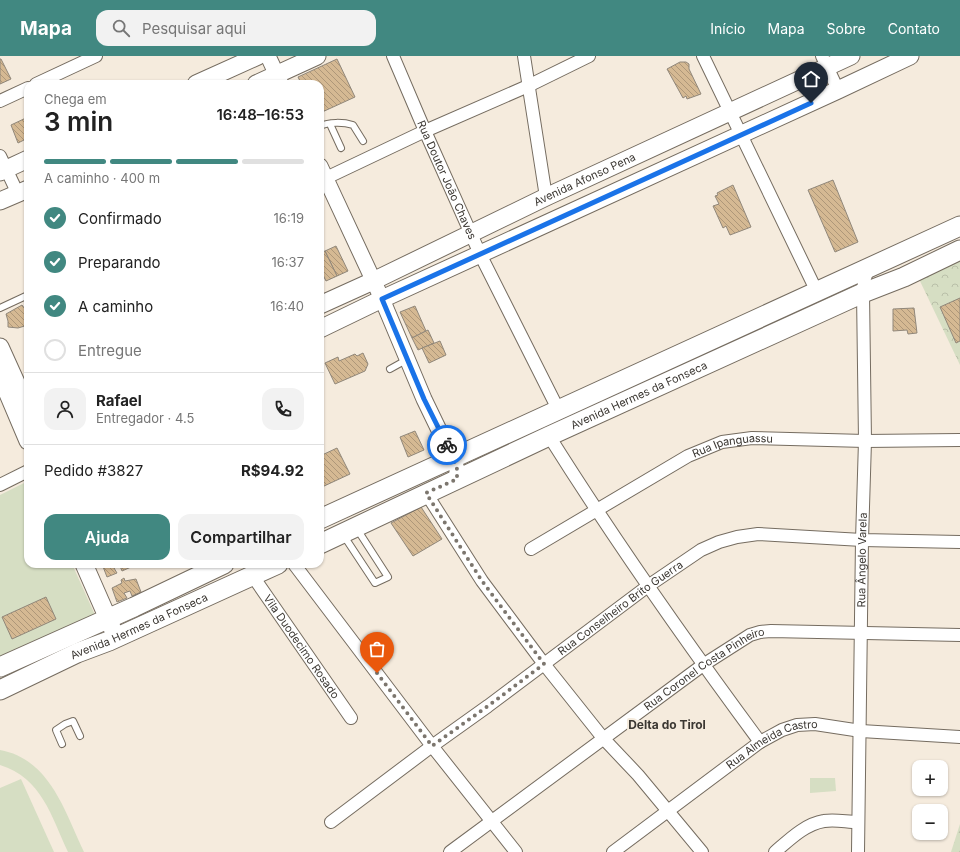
<!DOCTYPE html>
<html lang="pt">
<meta charset="utf-8">
<style>
:root{--surface:#fff;--page:#f2f2f2;--text:#222;--muted:#767676;--line:#e0e0e0;--accent:#418881}
body{margin:0;font-family:Inter,sans-serif;background:var(--page);color:var(--text);height:100vh;display:flex;flex-direction:column;font-size:15px;white-space:nowrap}
*{box-sizing:border-box;margin:0}
p{font-size:13px;color:var(--muted)}
.icon{flex:none;width:22px;height:22px;fill:none;stroke:currentColor;stroke-width:2;stroke-linecap:round;stroke-linejoin:round}
.map{position:relative;flex:1;overflow:hidden}
.drawer{position:absolute;left:24px;top:24px;width:300px;height:488px;display:flex;flex-direction:column;background:var(--surface);border-radius:12px;box-shadow:0 1px 3px #0004}
.drawer>*{flex:none}
.fabs{position:absolute;left:912px;top:704px;display:grid;gap:8px}
.fabs a{display:grid;place-items:center;width:36px;height:36px;border-radius:8px;background:var(--surface);box-shadow:0 1px 3px #0004;font-size:20px}
.pin{position:absolute;display:grid;place-items:center;width:34px;height:34px;color:#fff;margin:-41px -17px;border-radius:50% 50% 50% 0;rotate:-45deg;box-shadow:0 0 4px #0007}
.pin .icon{rotate:45deg}
.courier{position:absolute;display:grid;place-items:center;width:40px;height:40px;margin:-20px;border:3px solid #1a73e8;border-radius:50%;background:#fff;color:#222;box-shadow:0 1px 5px #0007}
.summary em{font-style:normal;font-weight:600}
.summary div{display:flex;flex-direction:column-reverse}
.summary{display:flex;align-items:center;justify-content:space-between;height:68px;padding:0 20px}
h1{font-size:26px;font-weight:600;line-height:30px}
.bar{display:grid;grid-template-columns:repeat(4,1fr);gap:6px 4px;align-content:center;height:48px;padding:0 20px}
.bar i{height:5px;border-radius:3px;background:var(--line)}
.bar .active{background:var(--accent)}
.bar p{grid-column:span 4}
.line{display:flex;align-items:center;gap:10px;padding:0 20px;border-top:1px solid var(--line)}
.line div{flex:1}
.round{display:grid;place-items:center;flex:none;width:42px;height:42px;border-radius:12px;background:var(--page)}
ol{padding:0 20px;list-style:none}
li{display:flex;align-items:center;gap:12px;height:44px}
li p{margin-inline-start:auto}
li .icon{padding:4px;border-radius:50%;background:var(--accent);color:#fff;stroke-width:4}
li:last-child{color:var(--muted)}
li i{width:22px;height:22px;border:2px solid var(--line);border-radius:50%}
.action{display:flex;gap:8px;margin-top:auto;padding:8px 20px}
.action a{flex:1;height:46px;border-radius:12px;background:var(--accent);color:#fff;font-size:16px;font-weight:600;line-height:46px;text-align:center}
.action a+a{background:var(--page);color:var(--text)}
header{display:flex;align-items:center;gap:24px;box-sizing:border-box;height:56px;padding:0 20px;background:var(--accent);color:#fff}
header strong{font-size:19px}
nav{display:flex;gap:22px;margin-inline-start:auto;font-size:14px}
.search{width:280px;height:36px;background:var(--page);display:flex;align-items:center;gap:10px;box-sizing:border-box;padding:0 14px;border-radius:12px;color:var(--muted);font-size:15px}
.map>svg:first-child{display:block}
.forest{fill:url(#forest-firs)}
.park{fill:url(#park-crowns)}
.pitch{fill:#d6dec3}
.building{fill:url(#building-back-hatch);stroke:#90877a}
.lines{fill:none;stroke-linecap:round;stroke-linejoin:round}
.service-casing{stroke:#756c60;stroke-width:8}
.minor-casing{stroke:#756c60;stroke-width:14}
.tertiary-casing{stroke:#756c60;stroke-width:17}
.secondary-casing{stroke:#756c60;stroke-width:19}
.primary-casing{stroke:#756c60;stroke-width:21}
.service{stroke:#fff;stroke-width:6}
.minor{stroke:#fff;stroke-width:12}
.tertiary{stroke:#fff;stroke-width:15}
.secondary{stroke:#fff;stroke-width:17}
.primary{stroke:#fff;stroke-width:19}
.done{stroke:#7c766e;stroke-width:4;stroke-dasharray:0 7.2}
.route{stroke:#1a73e8;stroke-width:5}
.labels{text-anchor:middle;stroke-width:4;stroke-linejoin:round;paint-order:stroke}
.street-label{font-size:11px;fill:#3b3732;stroke:#f5ebdd}
.neighbourhood-label{font-size:12px;font-weight:bold;fill:#3b3732;stroke:#f5ebdd}
</style>
<header>
<strong>Mapa</strong>
<div class="search"><svg class="icon" aria-label="search" viewBox="0 0 24 24"><circle cx="10" cy="10" r="6"/><path d="M15 15l6 6"/></svg>Pesquisar aqui</div>
<nav><a>Início</a><a>Mapa</a><a>Sobre</a><a>Contato</a></nav>
</header>
<div class="map">
<svg width="960" height="796" viewBox="0 0 960 796">
<defs>
<pattern id="forest-firs" width="22" height="20" patternUnits="userSpaceOnUse"><rect width="22" height="20" fill="#d6dec3"/><path d="M5 1l3.5 6h-7zM16 11l3.5 6h-7z" fill="#b9bfa8"/></pattern>
<pattern id="park-crowns" width="20" height="18" patternUnits="userSpaceOnUse"><rect width="20" height="18" fill="#d6dec3"/><path d="M2 6a3 3 0 1 1 6 0M12 15a3 3 0 1 1 6 0" fill="none" stroke="#b9bfa8"/></pattern>
<pattern id="building-back-hatch" width="6" height="6" patternUnits="userSpaceOnUse"><rect width="6" height="6" fill="#d5b993"/><path d="M-1 5l2 2M0 0l6 6M5-1l2 2" fill="none" stroke="#ae9779"/></pattern>
</defs>
<rect width="100%" height="100%" fill="#f5ebdd"/>
<polygon class="forest" points="960,768 960,796 951,796"/>
<polygon class="park" points="960,204 960,309 919,223"/>
<g class="pitch">
<polygon points="28,425 28,508 72,508 95,559 0,602 0,439"/>
<path d="M0 694C50 703 65 756 84 796H68C51 760 42 722 0 709Z"/>
<polygon points="810,722 835,722 836,735 810,737"/>
<polygon points="21,723 54,796 0,796 0,732"/>
</g>
<g class="building">
<polygon points="0,3 1,3 11,23 0,28"/>
<polygon points="337,3 355,41 320,57 320,28 299,28 301,27 298,21"/>
<polygon points="680,6 686,6 689,8 689,13 701,38 687,43 686,40 683,42 667,13"/>
<polygon points="28,61 28,82 18,87 11,69"/>
<polygon points="833,124 858,186 835,196 808,134"/>
<polygon points="733,129 751,171 730,179 726,170 723,172 713,150 719,148 715,140 718,139 717,137"/>
<polygon points="336,190 348,215 337,220 325,195"/>
<polygon points="325,195 337,220 326,225 320,213 320,197"/>
<polygon points="960,242 960,285 956,287 940,251"/>
<polygon points="22,249 25,253 28,252 28,269 18,272 8,271 8,265 6,258"/>
<polygon points="415,250 426,275 412,282 400,256"/>
<polygon points="914,252 917,277 908,278 907,274 893,275 893,253"/>
<polygon points="428,274 434,287 418,294 412,282"/>
<polygon points="440,285 446,299 429,307 422,292"/>
<polygon points="363,297 368,308 365,315 335,328 325,307 338,301 339,305 355,298 357,300"/>
<polygon points="415,375 424,394 408,401 400,381"/>
<polygon points="337,392 350,418 322,431 320,428 320,400"/>
<polygon points="421,451 442,483 413,500 391,467"/>
<polygon points="102,508 130,508 131,511 122,515 120,510 114,512 117,517 107,521"/>
<polygon points="124,522 125,525 136,523 141,536 132,540 130,535 124,537 127,542 117,546 112,532 122,527 121,524"/>
<polygon points="46,541 56,563 12,583 2,561"/>
</g>
<g class="lines">
<defs>
<g id="service">
<polyline points="330,68 341,92"/>
<path d="M320 70C329 66 343 66 353 69L363 85"/>
<polyline points="0,252 28,239"/>
<polyline points="390,313 408,303"/>
<polyline points="344,480 375,527 388,521 357,473"/>
<polyline points="62,688 56,674 65,668 73,665 80,680"/>
</g>
<g id="minor">
<path id="s1" d="M393 0 425 75 480 198 558 353"/>
<polyline points="524,0 546,141"/>
<polyline points="703,0 817,236"/>
<polyline points="822,0 838,34"/>
<polyline points="36,28 96,0"/>
<polyline points="0,45 28,32"/>
<polyline points="0,100 18,138"/>
<polyline points="326,122 425,75 528,30 589,0"/>
<path d="M549 380C615 485 686 586 760 686"/>
<polyline points="0,429 28,415"/>
<polyline points="426,437 482,525 544,608 603,682 638,719 702,796"/>
<path id="s2" d="M531 493 688 400 722 386 752 382 865 385 960 384"/>
<polyline points="294,508 432,690 516,796"/>
<path id="s3" d="M252 519 351 662"/>
<path id="s4" d="M331 766 432 690 488 650 648 530 701 494 719 486 737 481 758 478 862 484 960 486"/>
<path id="s5" d="M450 796 703 609 750 579 760 576 771 575 960 579"/>
<path id="s6" d="M613 796 760 686 782 674 797 669 815 668 861 675 960 681"/>
<path d="M775 796C789 784 805 768 824 765 835 763 847 766 858 766"/>
<path id="s7" d="M858 796 862 484 865 385 863 237 864 225 868 213"/>
</g>
<g id="tertiary">
<polyline points="268,0 281,28"/>
<polyline points="320,110 382,243 424,343 453,403 457,413 457,423"/>
</g>
<g id="secondary">
<polyline points="196,28 258,0"/>
<polyline points="256,28 317,0"/>
<polyline points="0,116 28,103"/>
<polyline points="0,145 28,133"/>
<path id="s8" d="M320 249 373 225 546 141 851 0"/>
<polyline points="320,273 382,243 838,34 910,0"/>
<polyline points="0,291 28,353"/>
<polyline points="0,319 28,385"/>
<polyline points="84,508 116,581"/>
</g>
<g id="primary">
<polyline points="320,463 960,170"/>
<path id="s9" d="M320 488 549 380 863 237 904 221 960 194"/>
<polyline points="0,611 134,551 224,508"/>
<path id="s10" d="M0 634 77 597 109 585 278 508"/>
</g>
</defs>
<use href="#service" class="service-casing"/>
<use href="#minor" class="minor-casing"/>
<use href="#tertiary" class="tertiary-casing"/>
<use href="#secondary" class="secondary-casing"/>
<use href="#primary" class="primary-casing"/>
<use href="#service" class="service"/>
<use href="#minor" class="minor"/>
<use href="#tertiary" class="tertiary"/>
<use href="#secondary" class="secondary"/>
<use href="#primary" class="primary"/>
</g>
<g class="lines">
<polyline class="done" points="377,617 432,690 488,650 544,608 482,525 426,437 457,423 457,413 447,389"/>
<polyline class="route" points="447,389 424,343 382,243 811,47"/>
</g>
<g class="labels">
<g class="street-label">
<text dy="4" stroke="none"><textPath href="#s8" startOffset="293">Avenida Afonso Pena</textPath></text>
<text dy="4" stroke="none"><textPath href="#s1" startOffset="135">Rua Doutor João Chaves</textPath></text>
<text dy="4" stroke="none"><textPath href="#s9" startOffset="352">Avenida Hermes da Fonseca</textPath></text>
<text dy="4" stroke="none"><textPath href="#s2" startOffset="229">Rua Ipanguassu</textPath></text>
<text dy="4" stroke="none"><textPath href="#s7" startOffset="292">Rua Ângelo Varela</textPath></text>
<text dy="4" stroke="none"><textPath href="#s4" startOffset="360">Rua Conselheiro Brito Guerra</textPath></text>
<text dy="4" stroke="none"><textPath href="#s10" startOffset="153">Avenida Hermes da Fonseca</textPath></text>
<text dy="4" stroke="none"><textPath href="#s3" startOffset="87">Vila Duodecimo Rosado</textPath></text>
<text dy="4" stroke="none"><textPath href="#s5" startOffset="314">Rua Coronel Costa Pinheiro</textPath></text>
<text dy="4" stroke="none"><textPath href="#s6" startOffset="194">Rua Almeida Castro</textPath></text>
</g>
<g class="neighbourhood-label">
<text x="667" y="673">Delta do Tirol</text>
</g>
</g>
</svg>
<div class="fabs">
<a>+</a>
<a>−</a>
</div>
<div class="pin" style="left:377px;top:617px;background:#ea580c"><svg class="icon" aria-label="bag" viewBox="0 0 24 24"><path d="M5 8h14l-1 12H6zM9 8a3 3 0 0 1 6 0"/></svg></div>
<div class="pin" style="left:811px;top:47px;background:#1f2937"><svg class="icon" aria-label="home" viewBox="0 0 24 24"><path d="M3 11l9-7 9 7M6 9v11h12V9"/></svg></div>
<div class="courier" style="left:447px;top:389px"><svg class="icon" aria-label="bike" viewBox="0 0 24 24"><circle cx="6" cy="16" r="4"/><circle cx="18" cy="16" r="4"/><path d="M6 16l4-8h5l3 8M10 8l3 8H6M13 5h3"/></svg></div>
<section class="drawer">
<div class="summary"><div><h1>3 min</h1><p>Chega em</p></div><em>16:48–16:53</em></div>
<div class="bar"><i class="active"></i><i class="active"></i><i class="active"></i><i></i><p>A caminho · 400 m</p></div>
<ol>
<li><svg class="icon" aria-label="check" viewBox="0 0 24 24"><path d="M5 12l5 5 9-10"/></svg>Confirmado<p>16:19</p></li>
<li><svg class="icon" aria-label="check" viewBox="0 0 24 24"><path d="M5 12l5 5 9-10"/></svg>Preparando<p>16:37</p></li>
<li><svg class="icon" aria-label="check" viewBox="0 0 24 24"><path d="M5 12l5 5 9-10"/></svg>A caminho<p>16:40</p></li>
<li><i></i>Entregue</li>
</ol>
<div class="line" style="height:72px"><a class="round"><svg class="icon" aria-label="person" viewBox="0 0 24 24"><circle cx="12" cy="8" r="4"/><path d="M4 21q1-7 8-7t8 7"/></svg></a><div><b>Rafael</b><p>Entregador · 4.5</p></div><a class="round"><svg class="icon" aria-label="phone" viewBox="0 0 24 24"><path d="M5 4h4l2 5-3 2q2 4 5 5l2-3 5 2v4C11 20 4 13 5 4z"/></svg></a></div>
<div class="line" style="height:52px"><div>Pedido #3827</div><b>R$94.92</b></div>
<div class="action"><a>Ajuda</a><a>Compartilhar</a></div>
</section>
</div>
